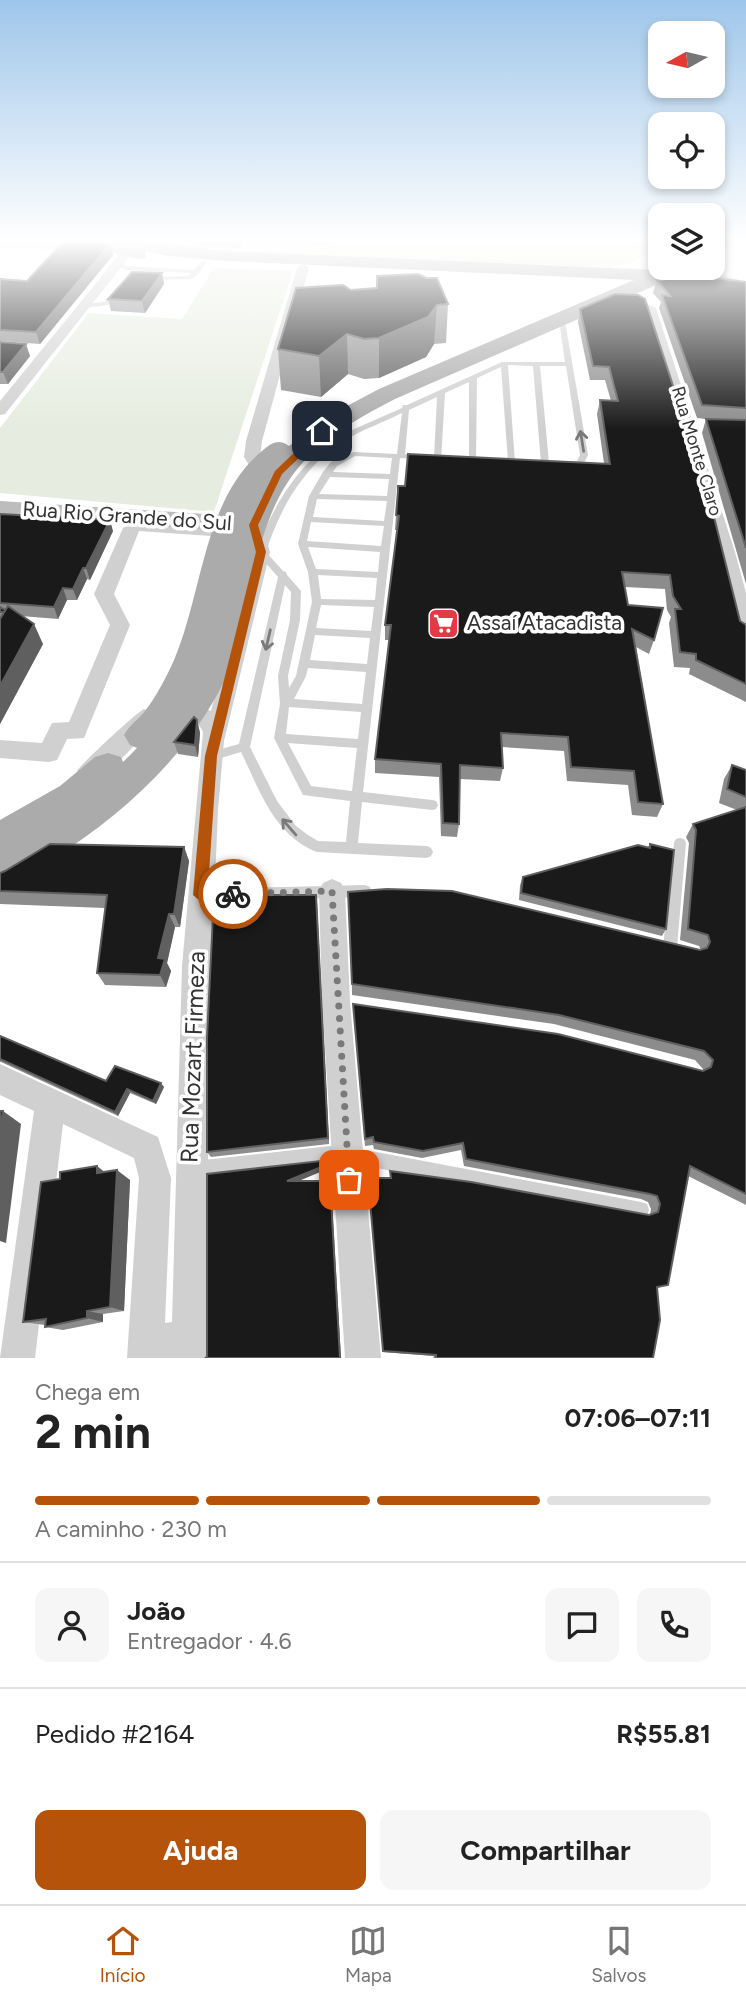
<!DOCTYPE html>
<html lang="pt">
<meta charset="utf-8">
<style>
:root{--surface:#fff;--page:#f6f6f6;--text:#222;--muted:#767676;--line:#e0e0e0;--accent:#b45309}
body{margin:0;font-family:Figtree,sans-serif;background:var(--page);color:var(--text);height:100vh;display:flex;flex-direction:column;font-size:26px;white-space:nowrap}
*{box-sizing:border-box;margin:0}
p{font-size:23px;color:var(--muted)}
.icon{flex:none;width:38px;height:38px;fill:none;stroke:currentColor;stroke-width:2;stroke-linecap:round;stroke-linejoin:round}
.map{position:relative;height:1358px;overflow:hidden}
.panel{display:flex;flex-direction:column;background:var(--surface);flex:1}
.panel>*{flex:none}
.needle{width:46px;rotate:262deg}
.tools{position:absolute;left:648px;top:21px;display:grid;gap:14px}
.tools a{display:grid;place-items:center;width:77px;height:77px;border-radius:14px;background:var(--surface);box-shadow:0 4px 10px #0003;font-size:35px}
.pin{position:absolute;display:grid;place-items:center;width:60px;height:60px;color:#fff;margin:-30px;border-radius:14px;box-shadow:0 4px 10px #0006}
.courier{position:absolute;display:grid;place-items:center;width:70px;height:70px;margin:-35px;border:5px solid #b45309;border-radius:50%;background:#fff;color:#222;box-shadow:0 2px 9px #0007}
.summary em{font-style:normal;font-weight:700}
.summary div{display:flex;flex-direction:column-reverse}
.summary{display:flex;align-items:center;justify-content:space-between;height:119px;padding:0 35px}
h1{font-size:46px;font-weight:700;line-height:52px}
.bar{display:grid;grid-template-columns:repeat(4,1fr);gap:10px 7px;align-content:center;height:84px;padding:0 35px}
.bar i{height:9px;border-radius:5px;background:var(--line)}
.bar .selected{background:var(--accent)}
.bar p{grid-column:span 4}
.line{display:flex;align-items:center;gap:18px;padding:0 35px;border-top:2px solid var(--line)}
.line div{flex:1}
.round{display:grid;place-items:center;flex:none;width:74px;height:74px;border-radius:14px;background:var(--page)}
.primary-button{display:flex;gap:14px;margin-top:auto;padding:14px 35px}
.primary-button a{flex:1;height:80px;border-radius:14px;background:var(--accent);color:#fff;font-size:28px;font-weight:700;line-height:80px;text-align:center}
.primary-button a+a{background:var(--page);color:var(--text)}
.menu{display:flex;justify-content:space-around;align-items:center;height:98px;border-top:2px solid var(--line);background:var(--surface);font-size:19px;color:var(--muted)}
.menu a{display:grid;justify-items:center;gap:4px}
.menu .selected{color:var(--accent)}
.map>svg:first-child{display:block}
.green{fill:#e6ecdf}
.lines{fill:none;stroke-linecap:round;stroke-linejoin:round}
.lane{fill:#d0d0d0;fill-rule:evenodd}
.street{fill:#d0d0d0;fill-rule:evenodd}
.secondary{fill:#bdbdbd;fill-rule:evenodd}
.primary{fill:#ababab;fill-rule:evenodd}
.wall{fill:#8c8c8c}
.shaded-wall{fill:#5f5f5f}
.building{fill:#1a1a1a;stroke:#5f5f5f;stroke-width:2}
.oneway{stroke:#7a7a7a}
.route{fill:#b45309}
.done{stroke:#7a7a7a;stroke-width:7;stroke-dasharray:0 12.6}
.labels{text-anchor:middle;stroke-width:7;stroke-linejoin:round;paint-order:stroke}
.far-street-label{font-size:18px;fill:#333;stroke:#fff}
.street-label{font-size:21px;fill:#333;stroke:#fff}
.poi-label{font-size:21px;fill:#333;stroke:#fff;text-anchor:start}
.near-street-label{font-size:24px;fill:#333;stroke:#fff}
</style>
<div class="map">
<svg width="746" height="1358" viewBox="0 0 746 1358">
<rect width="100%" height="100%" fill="#fff"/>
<g class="green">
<polygon points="131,239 660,239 660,248 628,264 610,267 257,255"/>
<polygon points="214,268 293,271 214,512 0,493 0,428 89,313 182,319"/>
</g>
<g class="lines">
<g class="lane">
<polygon points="202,261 207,262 199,273 192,279 151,280 149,279 149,277 188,276 191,273 126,270 114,264 117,262 127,266 194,270"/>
<polygon points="714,263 719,264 715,269 720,274 746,282 746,286 716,276 709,269 712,268"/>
<polygon points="115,291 120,292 108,305 84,308 81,306 84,304 104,302"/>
<path d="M558 316 560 317 566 327 588 455 583 465 568 466 564 464 568 462 577 461 580 455 566 366H540L549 463 548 465H545L541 463 533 366 508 365 515 463H512L508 461 501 367 477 378 476 461H470L469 459V382L445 393 441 460H438L434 458 437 397 409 410 405 454 420 455 424 457 420 459 400 458 363 792 432 800 436 801 438 805 436 809 432 810 362 802 358 843 427 846 431 848 433 852 431 856 427 858 317 852C274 835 260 791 241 752L211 761 207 759 205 756 207 753 239 744 278 577 256 552C272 507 300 460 343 435 361 425 383 417 402 408L403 405H407L502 362H565L560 327 555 318ZM402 413 397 454 354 452 340 456 331 462 323 472 309 496 298 544 308 572 312 602 296 676 289 688 288 676 300 620 301 591 287 575 286 572 283 571 266 552C280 507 306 463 347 439 364 429 384 422 402 413ZM355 456 392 458 390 474 333 472 337 466ZM330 477 389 479 387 496 319 494ZM317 499 387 501 384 521 313 517ZM311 522 384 526 381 546 307 541ZM308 547 380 552 378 572 316 569ZM318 575 377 578 375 600 321 599ZM285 585 291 592 290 620 278 676 280 704 274 738 303 795 350 801 346 842 318 841 308 835 296 826 277 801 250 747ZM321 605 374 607 371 631 316 628ZM315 635 370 638 367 664 310 660ZM308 668 366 672 362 704 294 699 306 676ZM289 707 361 712 358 739 286 734ZM288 743 357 748 352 791 311 786Z"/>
<polygon points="680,838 684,839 686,843 677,947 675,952 670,954 665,952 663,947 674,843 676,839"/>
<polygon points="365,885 370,887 371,891 370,895 365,897 203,901 198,899 197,895 198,891 203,889"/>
<polygon points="339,1145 641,1202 647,1204 649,1210 647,1216 641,1218 339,1161 195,1177 189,1175 187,1169 189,1163 195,1161"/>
</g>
<g class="street">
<polygon points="0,241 85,245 91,248 85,251 0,247"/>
<polygon points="123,250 133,252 5,414 0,415 0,401"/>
<polygon points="303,264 309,268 262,441 260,457 266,467 258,472 252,470 244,457 246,441 297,268"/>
<polygon points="617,294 625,294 656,308 735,552 746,593 746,642 736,635 706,511 644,310 617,300"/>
<polygon points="139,519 216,525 229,535 224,552 215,558 206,552 211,536 139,531 114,594 130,625 84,738 67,739 57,760 49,762 0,758 0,740 42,743 52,723 69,722 110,625 94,594 123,528"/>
<path d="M253 519 262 525 270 552 224 741 218 810 208 1045V1358H127L139 1178 134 1158 63 1124 35 1358H0L34 1111 0 1095V1064L158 1137 171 1178 165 1323 172 1322 182 966 203 732C199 721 186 720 181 710L184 704 192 702 211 711 252 552 244 525Z"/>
<path d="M144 709 152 712 155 718C145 737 102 785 81 778L77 771C81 764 137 712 144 709Z"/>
<polygon points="332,879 341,883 345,891 350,1002 381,1358 345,1358 322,1002 319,891 323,883"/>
</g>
<polygon class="secondary" points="0,501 253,517 262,519 265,525 262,531 253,533 0,515"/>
<g class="primary">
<path d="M70 239 112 242 110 239C149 239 188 247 227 251L657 270 688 268 686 272 395 399C306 444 274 478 253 576 247 606 243 636 232 664 197 748 126 813 51 860 34 870 18 881 0 888V820L60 786 95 757 108 753 121 757 123 762 137 748 130 745 124 735C130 724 138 720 145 711 156 697 167 676 174 660 203 593 203 500 262 451 271 443 279 438 289 446L332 414 379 389 634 280 227 261 169 256 146 251 145 258 139 259 73 243Z"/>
<polygon points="718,239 740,239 712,255 712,242"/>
</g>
</g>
<g class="wall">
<polygon points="0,239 47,239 48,240"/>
<polygon points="200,239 330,239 330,245 243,242 240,248 201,246"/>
<polygon points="110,244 113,255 40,344 0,341 0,279 27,281"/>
<polygon points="162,273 164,284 145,313 111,311 108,299"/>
<polygon points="660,275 746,282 746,584 702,433 706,419 697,418 659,308 661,302 653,293 657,280 659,280"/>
<polygon points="351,290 448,304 446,343 434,344 426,357 379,378 364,379 348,374 321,397 281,390 278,349"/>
<polygon points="580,309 740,621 746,625 746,702 689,674 690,668 674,667 669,623 671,617 667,610 665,589 625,587 628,605 654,640 649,654 636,647 663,804 657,817 632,815 628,785 567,781 564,751 502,747 503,768 500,781 460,779 459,824 457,837 441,836 439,777 375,773 375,759 389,640 385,640 385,625 397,530 395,530 396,515 405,486 604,463 597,414 600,400 611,401 605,380 590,380 578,322"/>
<polygon points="0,342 30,356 8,384 0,384"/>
<polygon points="0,514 113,531 90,580 87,579 77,600 67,600 58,619 21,616 43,644 0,724"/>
<polygon points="197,720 200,733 198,757 178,754 174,742"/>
<polygon points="732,765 746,770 746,1205 688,1176 668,1285 657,1288 653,1358 433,1358 434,1356 383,1352 369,1184 390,1178 390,1171 650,1215 651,1209 648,1202 641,1199 464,1166 461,1150 422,1158 374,1149 373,1145 365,1146 353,1004 703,1071 703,1069 695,1060 554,1024 352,995 352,984 701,950 699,946 680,940 689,843 686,837 693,824 737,810 719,803 724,779"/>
<polygon points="650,844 666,929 662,936 519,900 520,885 523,877 648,847"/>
<polygon points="184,847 189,861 180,927 175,927 167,963 171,971 166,987 105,985 97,973 105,908 0,904 0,873"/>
<polygon points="317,904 329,1144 211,1157 207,1152"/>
<polygon points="0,1036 106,1081 164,1087 156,1104 130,1093 118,1116 1,1062 0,1062"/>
<polygon points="104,1172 130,1180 124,1311 103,1314 103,1322 63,1330 45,1327 45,1325 23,1322"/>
</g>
<g class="shaded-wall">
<polygon points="241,239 243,239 243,242 240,248 240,243"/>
<polygon points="110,244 113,255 40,344 36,332"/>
<polygon points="162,273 164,284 145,313 142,301"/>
<polygon points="437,305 434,344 426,357 379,378 379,338"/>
<polygon points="347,334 348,374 321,397 319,356"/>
<polygon points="26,344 30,356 8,384 3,372"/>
<polygon points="110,520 113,531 90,580 86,568"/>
<polygon points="83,568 87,579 77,600 73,589"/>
<polygon points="63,588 67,600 58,619 54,607"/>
<polygon points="34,624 43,644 0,724 0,686"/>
<polygon points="197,720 200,733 198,757 195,745"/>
<polygon points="184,847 189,861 180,927 174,914"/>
<polygon points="316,895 317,904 329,1144 328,1138"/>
<polygon points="169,914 175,927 167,963 171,971 166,987 160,975 158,958"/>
<polygon points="161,1083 164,1087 156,1104 153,1101"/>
<polygon points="127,1089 130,1093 118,1116 115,1112"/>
<polygon points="3,1111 21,1124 6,1243 0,1241 0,1131"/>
<polygon points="329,1164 330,1168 289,1185 287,1181"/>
<polygon points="97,1166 111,1177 97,1173"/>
<polygon points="117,1170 130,1180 124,1311 110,1307"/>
<polygon points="330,1181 331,1185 341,1358 340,1358"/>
<polygon points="87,1311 103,1314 103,1322 87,1318"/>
</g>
<g class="building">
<polygon points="200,239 241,239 240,243 201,240"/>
<polygon points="63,242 110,244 36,332 0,330 0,279 27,281"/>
<polygon points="132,272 162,273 142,301 108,299"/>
<polygon points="418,274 426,278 437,278 448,304 437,305 428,317 379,338 364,339 347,334 319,356 278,349 296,288 343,285 351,290 377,288 377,276"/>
<polygon points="660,275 697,276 746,282 746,408 702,405 662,295 670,296 657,280 663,280"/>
<polygon points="615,294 638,295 645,299 709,497 740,621 746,625 746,684 696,660 696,654 680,652 675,609 681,609 673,596 670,575 622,572 628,605 663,608 654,640 632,629 663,804 638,802 634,771 571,767 568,737 501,733 503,768 460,765 459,824 443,823 441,764 375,759 391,625 385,625 399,516 396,515 398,491 398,486 405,486 408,454 610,464 600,400 618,401 609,367 593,366 580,309"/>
<polygon points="0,342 26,344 3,372 0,372"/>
<polygon points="706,419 746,420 746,548"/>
<polygon points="0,514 110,520 86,568 83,568 73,589 63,588 54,607 0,603"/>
<polygon points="8,606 34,624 0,686 0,619"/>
<polygon points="0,607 5,610 4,612 0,612"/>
<polygon points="194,717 197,720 195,745 174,742"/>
<polygon points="732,765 746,770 746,797 727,789"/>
<polygon points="746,807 746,1194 690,1166 668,1285 657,1287 660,1320 653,1358 436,1358 436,1355 383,1351 368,1178 391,1178 390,1171 471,1182 649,1215 658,1212 660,1204 657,1196 650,1194 466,1159 463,1143 423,1151 374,1142 373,1137 365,1139 353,1004 558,1034 703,1071 711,1067 713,1060 704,1051 559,1015 352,984 348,892 387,889 452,891 700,950 707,948 710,942 708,935 688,929 696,830 693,824"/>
<polygon points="50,844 184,847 174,914 169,914 158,958 165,959 160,975 97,973 107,895 0,891 0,873 5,871"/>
<polygon points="650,844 674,850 666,929 521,893 523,877 638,845 650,848"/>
<polygon points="214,895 316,895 328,1138 207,1152 207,1038"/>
<polygon points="0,1036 106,1081 115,1066 161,1083 153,1101 127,1089 115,1112 0,1059"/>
<polygon points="0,1111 3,1111 0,1131"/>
<polygon points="329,1160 329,1164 287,1181 330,1181 340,1358 205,1358 207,1357 207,1174"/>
<polygon points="97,1166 97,1173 117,1170 110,1307 87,1311 87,1318 45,1327 46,1319 23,1322 41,1182 60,1179 60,1172"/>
</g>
<defs><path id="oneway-shaft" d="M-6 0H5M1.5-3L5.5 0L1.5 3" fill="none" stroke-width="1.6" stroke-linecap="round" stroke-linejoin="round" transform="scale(1.75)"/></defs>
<g class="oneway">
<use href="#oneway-shaft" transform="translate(582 441) rotate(-99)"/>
<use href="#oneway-shaft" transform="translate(268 640) rotate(103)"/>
<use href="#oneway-shaft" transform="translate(289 827) rotate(-131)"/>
</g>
<linearGradient id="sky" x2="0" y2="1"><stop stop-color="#9ec6ea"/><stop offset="0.56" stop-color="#fff"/><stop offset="1" stop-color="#fff" stop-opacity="0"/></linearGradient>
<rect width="746" height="429" fill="url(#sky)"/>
<polygon class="route" points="319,429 327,431 282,474 258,525 266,552 217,756 208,888 233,888 240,894 233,901 200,901 193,895 205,756 256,552 249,525 275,471"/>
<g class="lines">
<polyline class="done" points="233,894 332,891 349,1180"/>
</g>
<defs>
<symbol id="supermarket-square" viewBox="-11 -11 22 22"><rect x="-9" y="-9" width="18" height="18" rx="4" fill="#e63946" stroke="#fff"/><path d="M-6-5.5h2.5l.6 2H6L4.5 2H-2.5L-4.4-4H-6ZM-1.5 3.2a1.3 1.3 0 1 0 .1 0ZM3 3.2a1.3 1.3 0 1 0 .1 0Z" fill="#fff"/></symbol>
</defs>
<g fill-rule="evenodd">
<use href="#supermarket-square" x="426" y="606" width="35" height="35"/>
</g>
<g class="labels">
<g class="far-street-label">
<text transform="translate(697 451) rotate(73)" y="6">Rua Monte Claro</text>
</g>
<g class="street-label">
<text transform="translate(127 516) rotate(4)" y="7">Rua Rio Grande do Sul</text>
</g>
<g class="poi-label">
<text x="467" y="630">Assaí Atacadista</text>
</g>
<g class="near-street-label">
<text transform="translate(193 1057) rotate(-88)" y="8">Rua Mozart Firmeza</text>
</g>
</g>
</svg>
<div class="tools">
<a><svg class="needle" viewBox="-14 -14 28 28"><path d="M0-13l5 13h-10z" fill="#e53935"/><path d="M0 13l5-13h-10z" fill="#767676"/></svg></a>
<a><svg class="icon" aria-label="locate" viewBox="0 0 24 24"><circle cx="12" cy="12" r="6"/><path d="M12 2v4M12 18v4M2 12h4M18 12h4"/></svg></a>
<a><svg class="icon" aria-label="layers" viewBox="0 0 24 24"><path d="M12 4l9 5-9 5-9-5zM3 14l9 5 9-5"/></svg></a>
</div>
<div class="pin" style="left:349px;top:1180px;background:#ea580c"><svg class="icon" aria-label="bag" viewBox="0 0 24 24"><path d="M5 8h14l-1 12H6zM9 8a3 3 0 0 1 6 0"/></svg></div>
<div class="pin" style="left:322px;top:431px;background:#1f2937"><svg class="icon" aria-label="home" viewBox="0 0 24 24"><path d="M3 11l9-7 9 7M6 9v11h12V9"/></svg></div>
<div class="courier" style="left:233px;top:894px"><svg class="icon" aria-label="bike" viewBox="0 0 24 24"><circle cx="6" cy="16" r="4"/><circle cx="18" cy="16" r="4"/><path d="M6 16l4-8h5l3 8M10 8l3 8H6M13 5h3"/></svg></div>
</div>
<section class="panel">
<div class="summary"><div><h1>2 min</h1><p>Chega em</p></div><em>07:06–07:11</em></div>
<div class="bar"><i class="selected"></i><i class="selected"></i><i class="selected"></i><i></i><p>A caminho · 230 m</p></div>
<div class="line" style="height:126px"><a class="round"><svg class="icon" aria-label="person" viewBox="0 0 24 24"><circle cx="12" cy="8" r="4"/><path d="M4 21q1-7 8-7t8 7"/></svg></a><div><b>João</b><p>Entregador · 4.6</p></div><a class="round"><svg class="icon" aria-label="chat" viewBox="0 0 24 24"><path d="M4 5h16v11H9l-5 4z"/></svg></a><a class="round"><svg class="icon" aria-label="phone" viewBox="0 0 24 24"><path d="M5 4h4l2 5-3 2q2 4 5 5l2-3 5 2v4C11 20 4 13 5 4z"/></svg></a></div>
<div class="line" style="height:91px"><div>Pedido #2164</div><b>R$55.81</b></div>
<div class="primary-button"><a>Ajuda</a><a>Compartilhar</a></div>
</section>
<nav class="menu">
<a class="selected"><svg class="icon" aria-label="home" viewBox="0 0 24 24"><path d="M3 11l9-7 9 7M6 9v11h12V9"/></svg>Início</a>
<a><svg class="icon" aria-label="map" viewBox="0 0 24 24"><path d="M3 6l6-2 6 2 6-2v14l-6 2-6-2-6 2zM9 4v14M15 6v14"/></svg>Mapa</a>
<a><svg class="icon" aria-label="saved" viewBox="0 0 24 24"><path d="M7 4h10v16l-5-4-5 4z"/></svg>Salvos</a>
</nav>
